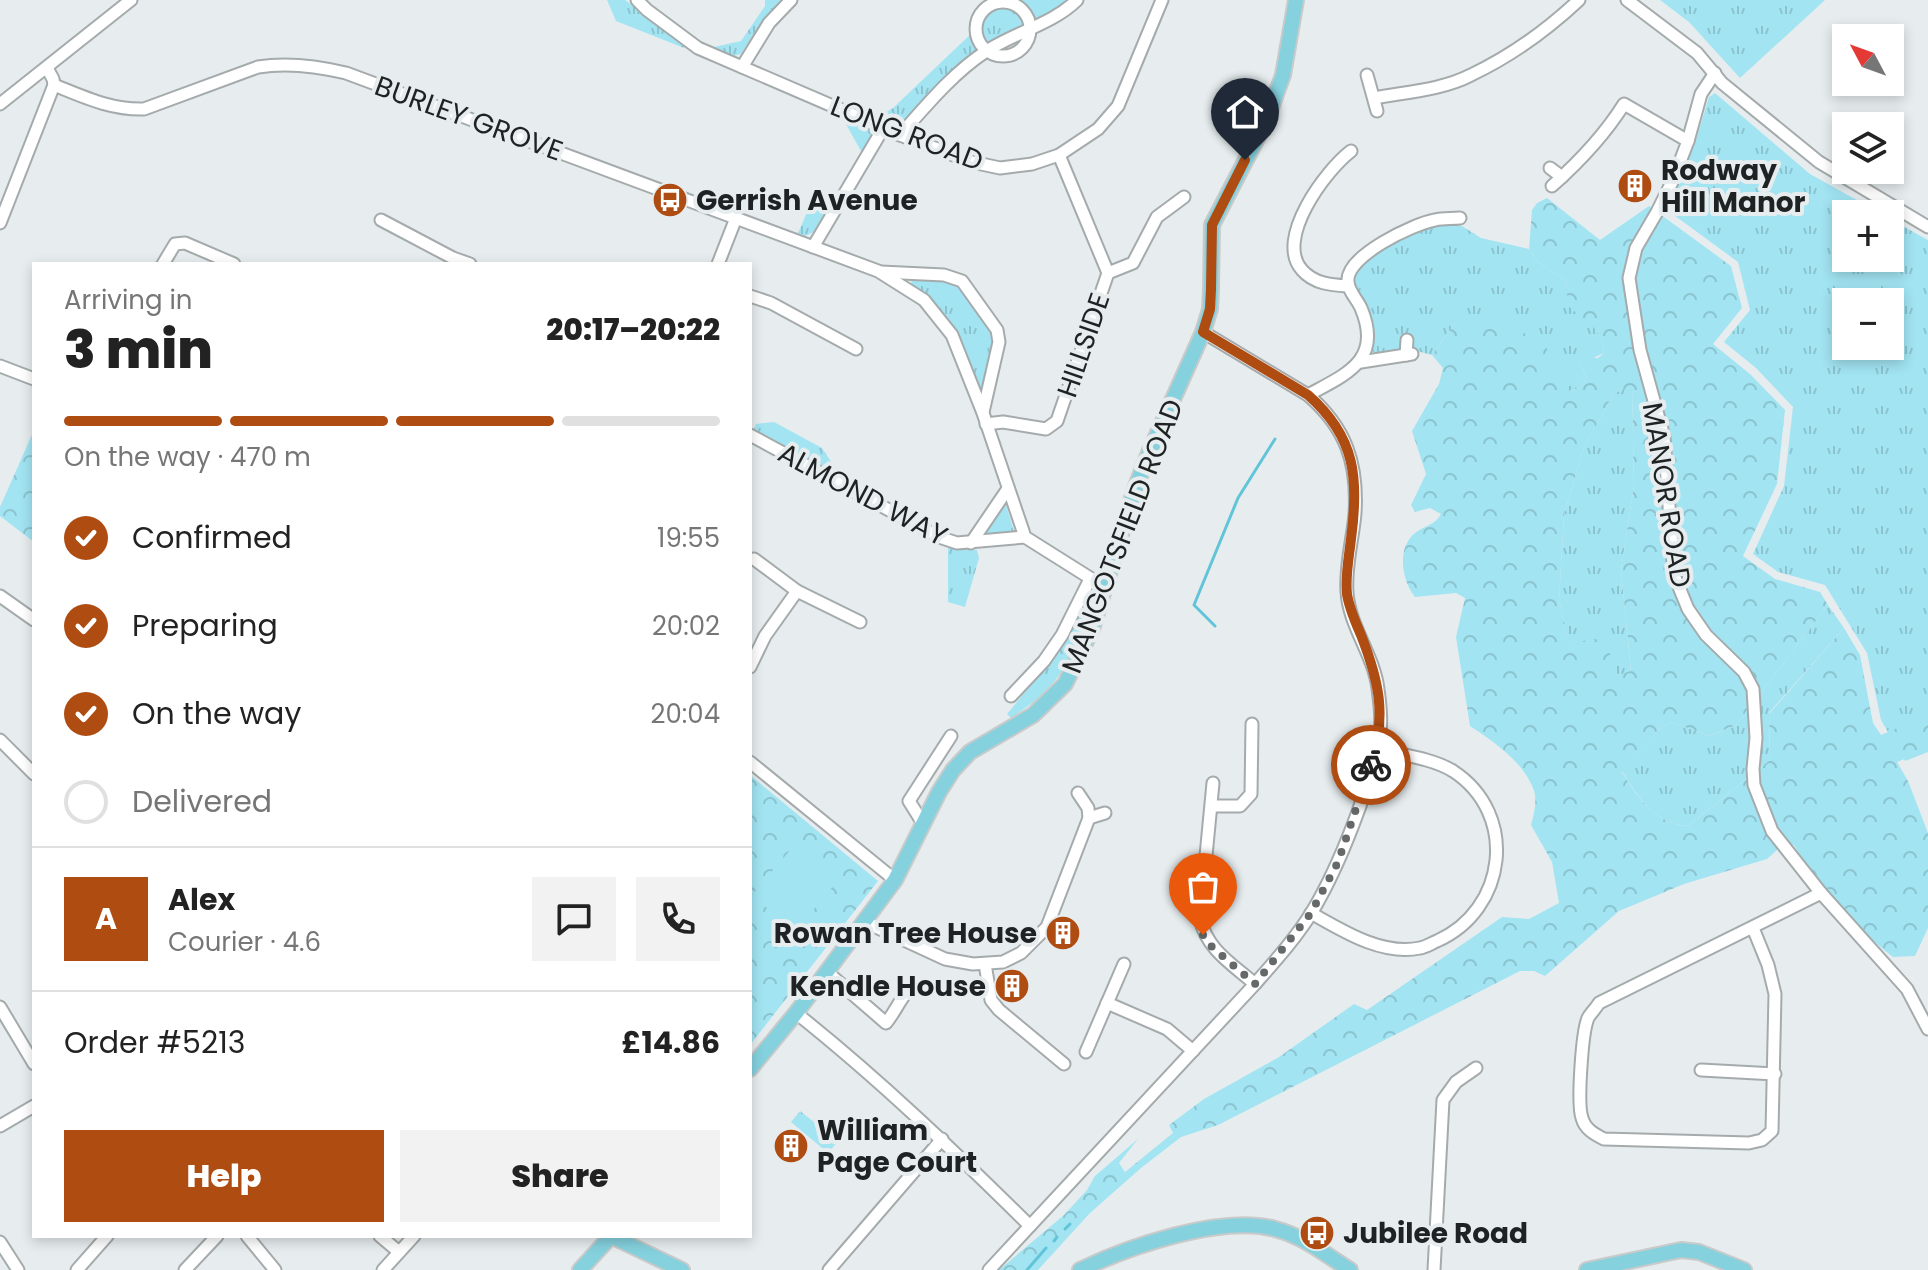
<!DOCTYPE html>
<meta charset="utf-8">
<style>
:root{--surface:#fff;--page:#f2f2f2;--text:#222;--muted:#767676;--line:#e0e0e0;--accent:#ae4c12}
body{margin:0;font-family:Poppins,sans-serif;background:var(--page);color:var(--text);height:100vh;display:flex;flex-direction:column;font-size:30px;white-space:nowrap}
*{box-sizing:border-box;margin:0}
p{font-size:26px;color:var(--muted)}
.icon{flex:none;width:44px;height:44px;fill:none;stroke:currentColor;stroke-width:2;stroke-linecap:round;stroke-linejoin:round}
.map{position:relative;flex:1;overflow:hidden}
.side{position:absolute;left:32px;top:262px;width:720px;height:976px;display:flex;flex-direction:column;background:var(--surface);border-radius:0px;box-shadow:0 4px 12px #0003}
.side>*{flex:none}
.needle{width:52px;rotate:311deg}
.tools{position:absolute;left:1832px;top:24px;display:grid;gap:16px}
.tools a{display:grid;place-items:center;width:72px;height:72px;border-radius:0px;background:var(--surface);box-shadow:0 4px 12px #0003;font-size:40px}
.pin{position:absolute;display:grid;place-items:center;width:68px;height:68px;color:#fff;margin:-82px -34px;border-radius:50% 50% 50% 0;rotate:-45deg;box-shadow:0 0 8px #0007}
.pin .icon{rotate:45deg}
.courier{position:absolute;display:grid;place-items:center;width:80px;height:80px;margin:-40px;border:6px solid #ae4c12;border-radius:50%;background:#fff;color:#222;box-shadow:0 2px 10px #0007}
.headline em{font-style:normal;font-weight:800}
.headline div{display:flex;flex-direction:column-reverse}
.headline{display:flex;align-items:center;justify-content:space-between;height:136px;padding:0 32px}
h1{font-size:52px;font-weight:800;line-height:60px}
.bar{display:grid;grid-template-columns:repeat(4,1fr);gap:12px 8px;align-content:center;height:96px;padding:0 32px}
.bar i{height:10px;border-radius:6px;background:var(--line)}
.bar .on{background:var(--accent)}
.bar p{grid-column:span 4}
.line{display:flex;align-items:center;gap:20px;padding:0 32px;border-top:2px solid var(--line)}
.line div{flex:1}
.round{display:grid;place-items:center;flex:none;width:84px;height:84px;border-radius:0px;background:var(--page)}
ol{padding:0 32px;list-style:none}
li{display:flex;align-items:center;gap:24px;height:88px}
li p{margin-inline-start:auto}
li .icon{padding:8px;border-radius:50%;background:var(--accent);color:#fff;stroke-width:4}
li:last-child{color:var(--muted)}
li i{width:44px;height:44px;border:4px solid var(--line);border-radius:50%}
.primary-button{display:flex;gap:16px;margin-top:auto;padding:16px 32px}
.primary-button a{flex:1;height:92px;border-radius:0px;background:var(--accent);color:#fff;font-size:32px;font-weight:800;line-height:92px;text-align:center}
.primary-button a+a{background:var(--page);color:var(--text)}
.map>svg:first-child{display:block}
.grass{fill:url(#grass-tufts);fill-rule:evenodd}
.forest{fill:url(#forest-crowns);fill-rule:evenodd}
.pitch{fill:#a2e4f2}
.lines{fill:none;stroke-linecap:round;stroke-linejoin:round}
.stream{stroke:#62c4d8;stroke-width:3}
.minor-casing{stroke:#a5abac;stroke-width:15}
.major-casing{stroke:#c9caca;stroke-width:18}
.minor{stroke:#fff;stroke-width:11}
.major{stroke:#85d1de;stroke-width:14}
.done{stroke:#65696a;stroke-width:8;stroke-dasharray:0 14.4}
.route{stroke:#ae4c12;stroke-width:10}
.labels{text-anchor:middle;stroke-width:8;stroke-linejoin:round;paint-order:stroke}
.street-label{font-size:28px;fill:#1f2222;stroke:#e7edef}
.poi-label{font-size:28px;font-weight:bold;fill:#1f2222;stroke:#e7edef;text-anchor:start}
</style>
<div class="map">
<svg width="1928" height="1270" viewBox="0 0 1928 1270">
<defs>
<pattern id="grass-tufts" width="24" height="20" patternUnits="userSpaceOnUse" patternTransform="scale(2)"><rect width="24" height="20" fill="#a2e4f2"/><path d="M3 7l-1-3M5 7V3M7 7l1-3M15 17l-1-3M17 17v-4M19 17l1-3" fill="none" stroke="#8bc3cf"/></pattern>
<pattern id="forest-crowns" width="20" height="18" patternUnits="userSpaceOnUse" patternTransform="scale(2)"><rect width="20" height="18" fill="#a2e4f2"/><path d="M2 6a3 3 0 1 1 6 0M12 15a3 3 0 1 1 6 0" fill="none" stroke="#8bc3cf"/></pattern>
</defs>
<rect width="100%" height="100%" fill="#e7edef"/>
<g class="grass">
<polygon points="607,0 625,0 686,44 684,48 616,21"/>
<polygon points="765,0 782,0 756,30 741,54 733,56 714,47 741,41 765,6"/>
<polygon points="1013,0 1068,0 1045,16 999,39 902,124 897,126 876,118 893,108 974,31 992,10 1005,7"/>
<polygon points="1660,0 1825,0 1740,78 1689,22"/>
<path d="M1715 93 1810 174 1882 214H1846V258H1890V219L1928 240V752L1905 761 1881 720 1867 653 1825 585 1778 572 1753 554 1784 486 1793 407 1756 368 1724 342 1750 310 1738 262 1667 210 1695 143 1709 97ZM1846 302H1890V346H1846Z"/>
<path d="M842 117C853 121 869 123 872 136L862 153Z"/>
<polygon points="819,203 829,210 818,230 805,236 798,233 808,210"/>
<path d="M1434 226H1462L1481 238 1529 249 1538 262 1566 281 1569 306C1586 320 1604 330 1604 353L1580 364 1587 378 1580 388 1569 391 1455 323 1432 355 1413 350 1410 346 1385 355 1373 352 1368 311 1354 285 1358 267 1394 241Z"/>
<polygon points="912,277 948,278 956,283 991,331 995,338 983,395 979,393 960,345 911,286"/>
<polygon points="1632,385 1634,485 1621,570 1631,672 1618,675 1569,644 1559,601 1564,515 1583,450 1613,394"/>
<polygon points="774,422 822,448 836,469 835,473 754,429 756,424"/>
<polygon points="1005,502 1014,531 984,535 982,531"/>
<polygon points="948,548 977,550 979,558 965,607 948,602"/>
<path d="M1090 591 1096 592C1074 651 1068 682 1011 718L1007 714 1059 651Z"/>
<path d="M1828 605 1844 628 1769 713 1770 760 1688 826C1654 823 1639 799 1622 771L1658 730 1672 722 1709 736 1736 725Z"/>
<polygon points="800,1111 838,1141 828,1153 791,1122"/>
</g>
<g class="forest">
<path d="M1547 198 1600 240 1649 206 1731 266 1742 308 1713 344 1750 374 1785 410 1777 484 1743 556 1775 579 1820 592 1828 605 1736 725 1709 736 1672 722 1658 730 1622 772C1639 799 1654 823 1688 826L1770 760 1769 714 1844 628 1860 655 1873 723 1881 735 1928 715V750L1897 762 1908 781 1928 833V928L1915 956 1893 957C1857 929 1815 885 1794 845L1777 847 1778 849 1767 859 1684 884 1619 911 1545 976 1534 971H1520L1218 1125 1181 1137 1141 1168 1090 1213 1038 1270H999L1064 1215 1087 1190 1095 1176 1138 1139 1119 1163 1125 1172 1173 1133 1169 1125 1204 1099 1279 1057 1354 1004 1367 1010 1502 917 1529 919 1559 903 1552 862 1531 825C1534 813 1538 800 1533 788 1522 761 1493 741 1470 726L1456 637 1465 598 1456 593 1415 597C1403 583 1397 553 1411 537 1420 526 1434 527 1441 514L1430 508 1415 512 1411 505 1426 474 1412 431 1439 384 1443 368 1432 355 1455 323 1513 327 1545 345 1569 391 1580 388 1587 378 1580 364 1583 357 1598 358 1604 353C1604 330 1585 320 1568 306L1566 281 1538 262 1529 249 1532 210 1537 203ZM1632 386 1634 485 1621 570 1631 671 1618 675 1604 638 1569 643 1559 601 1564 515 1583 450 1613 394Z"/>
<polygon points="34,430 34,542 0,516 0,507"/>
<polygon points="750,775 878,881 750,1045"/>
</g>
<polygon class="pitch" points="796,843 839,879 795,932 752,895"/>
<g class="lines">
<g class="stream">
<polyline points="1215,626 1194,605 1238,498 1275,439"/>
<polyline points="1065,1229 1070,1224"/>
<polyline points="1054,1241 1057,1237"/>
<polyline points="1027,1270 1046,1248"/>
</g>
<defs>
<g id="minor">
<polyline points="637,0 647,10 698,48 900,135 972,162 1000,168 1032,164 1059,155 1098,129 1118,106 1162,0"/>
<polyline points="1627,0 1697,53 1722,83 1819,162 1928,227"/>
<circle cx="1003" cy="29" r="27"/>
<polyline points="742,67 769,23 791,0"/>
<polyline points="1715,73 1701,94 1688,141 1673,180 1657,212 1636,248 1629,278 1640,350 1664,437 1674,575 1688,609 1706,635 1744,672 1753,689 1756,738 1753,769 1754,785 1772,831 1821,893 1907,989 1928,1029"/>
<polyline points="1367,75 1377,111"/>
<path d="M54 85C84 97 111 110 144 109L258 67C288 62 317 66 346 73L878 271 924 300 952 335 983 413 1025 537 1106 588"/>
<path d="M1374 98C1406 92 1442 90 1471 75 1509 57 1548 29 1579 0"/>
<polyline points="0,104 131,0"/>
<path d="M900 135C926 106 952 74 985 52 1013 33 1053 24 1077 0"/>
<polyline points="1550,168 1562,177"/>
<path d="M1552 186C1580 161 1604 136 1624 104L1688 141"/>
<polyline points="381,220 453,258 470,264"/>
<polyline points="0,223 54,85 53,79 47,68"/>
<polyline points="813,247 884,127"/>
<polyline points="163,264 175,244 185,243 234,264"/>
<polyline points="718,264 736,218"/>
<polyline points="881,272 944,275 962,281 997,330 999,342 983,412"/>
<polyline points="1108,273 1133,263 1157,217 1184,197"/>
<path d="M1348 286C1332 285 1314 284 1302 270 1274 239 1326 170 1351 151"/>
<polyline points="750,296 771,303 856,349"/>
<polyline points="1406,355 1407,340"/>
<polyline points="1361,362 1412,354"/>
<polyline points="0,366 34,379"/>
<path d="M1308 395C1347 374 1383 360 1361 308 1357 299 1348 291 1348 281 1346 256 1413 224 1435 220 1443 218 1452 219 1460 218"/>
<polyline points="986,424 1003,422 1046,429 1057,421 1108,273 1059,155"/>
<polyline points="750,435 939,537 957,543 1025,537"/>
<polyline points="971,543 1007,490"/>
<polyline points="754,559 797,591 860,622"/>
<polyline points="0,596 34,620"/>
<polyline points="750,667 765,636 797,591"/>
<polyline points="1011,696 1044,661 1062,635 1090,579"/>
<polyline points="0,740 34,774"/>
<polyline points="750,762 895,880"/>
<path d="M1213 783 1200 918C1206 949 1232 964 1255 984"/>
<polyline points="1212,806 1240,806 1251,794 1252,724"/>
<polyline points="1089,818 1105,813"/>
<polyline points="924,825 909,801 951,736"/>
<path d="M1311 913C1343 931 1382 956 1420 948 1426 947 1432 943 1437 941 1507 910 1519 814 1453 771 1432 758 1401 755 1377 749"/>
<polyline points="865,922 945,959 973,964 1003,962 1021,953 1047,927 1089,818 1088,808 1078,793"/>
<path d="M1753 928 1768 965 1775 994 1772 1131 1762 1140 1749 1143 1604 1139C1594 1134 1585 1129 1582 1118 1577 1104 1582 1032 1588 1018 1591 1013 1596 1008 1599 1003L1821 893"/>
<polyline points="985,964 991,1000 999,1010 1064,1064"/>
<path d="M827 972 886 1023C895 1012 899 1001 909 989"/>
<polyline points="1107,1003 1167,1029 1193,1051"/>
<polyline points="0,1007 34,1064"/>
<path d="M796 1013C879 1079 955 1152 1030 1226"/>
<polyline points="1086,1052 1124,964"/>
<polyline points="1701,1070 1775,1074"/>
<polyline points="0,1126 34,1106"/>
<polyline points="247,1236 275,1270"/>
<polyline points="380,1236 399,1252"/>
<polyline points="0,1242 18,1270"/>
<polyline points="77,1270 107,1236"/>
<polyline points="185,1270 217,1236"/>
<polyline points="383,1270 414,1236"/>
<polyline points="829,1270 942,1139"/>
<path d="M989 1270 1255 984C1275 961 1296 938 1312 912 1339 867 1372 784 1380 732 1382 718 1380 703 1378 689 1374 655 1349 626 1347 592 1345 565 1353 539 1355 513 1358 463 1346 428 1308 395L1203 332"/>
<polyline points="1434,1270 1443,1100 1456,1082 1476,1068"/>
</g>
<g id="major">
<polyline points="750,1069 796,1013 895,880 939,792 953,770 970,752 1033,715 1065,684 1092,629 1135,489 1149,453 1203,332 1210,309 1211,289 1212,225 1267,119 1283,75 1296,0"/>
<polyline points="611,1236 682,1270"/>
<polyline points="580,1270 611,1236"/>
<path d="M1080 1270C1128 1247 1222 1214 1275 1229 1303 1236 1326 1255 1350 1270"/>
<polyline points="1587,1270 1681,1250 1699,1252 1744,1270"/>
</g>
</defs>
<use href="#minor" class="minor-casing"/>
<use href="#major" class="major-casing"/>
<use href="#minor" class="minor"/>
<use href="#major" class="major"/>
</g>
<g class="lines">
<polyline class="done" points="1203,935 1212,947 1255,984 1311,913 1338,862 1371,765"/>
<path class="route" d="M1245 160 1212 225 1211 289 1210 309 1203 332 1308 395C1356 437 1359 479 1351 539 1349 557 1345 576 1347 594 1349 608 1355 621 1361 635 1379 681 1387 716 1371 765"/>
</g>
<defs>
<symbol id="building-disc" viewBox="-11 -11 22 22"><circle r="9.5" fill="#ae4c12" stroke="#e7edef"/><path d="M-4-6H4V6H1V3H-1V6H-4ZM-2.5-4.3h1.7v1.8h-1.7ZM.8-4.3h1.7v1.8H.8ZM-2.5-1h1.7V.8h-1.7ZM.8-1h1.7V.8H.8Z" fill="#fff"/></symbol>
<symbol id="bus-disc" viewBox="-11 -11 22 22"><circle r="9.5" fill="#ae4c12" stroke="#e7edef"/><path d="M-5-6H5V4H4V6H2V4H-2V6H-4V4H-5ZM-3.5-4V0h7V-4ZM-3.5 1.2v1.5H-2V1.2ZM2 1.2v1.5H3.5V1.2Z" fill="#fff"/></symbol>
</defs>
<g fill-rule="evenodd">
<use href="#building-disc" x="1615" y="166" width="40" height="40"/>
<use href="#bus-disc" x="650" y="180" width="40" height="40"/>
<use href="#building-disc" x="1043" y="913" width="40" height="40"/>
<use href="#building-disc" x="992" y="966" width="40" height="40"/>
<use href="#building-disc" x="771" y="1126" width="40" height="40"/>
<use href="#bus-disc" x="1297" y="1213" width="40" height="40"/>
</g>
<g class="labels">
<g class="street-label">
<text transform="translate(469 118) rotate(20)" y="10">BURLEY GROVE</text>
<text transform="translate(907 133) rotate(21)" y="10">LONG ROAD</text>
<text transform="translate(1083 345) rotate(-71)" y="10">HILLSIDE</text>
<text transform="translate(863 494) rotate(28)" y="10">ALMOND WAY</text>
<text transform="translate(1667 495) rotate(81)" y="10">MANOR ROAD</text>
<text transform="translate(1122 536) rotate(-69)" y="10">MANGOTSFIELD ROAD</text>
</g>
<g class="poi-label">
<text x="1661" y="180">Rodway<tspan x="1661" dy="32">Hill Manor</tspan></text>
<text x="696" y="210">Gerrish Avenue</text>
<text x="1037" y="943" text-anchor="end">Rowan Tree House</text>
<text x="986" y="996" text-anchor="end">Kendle House</text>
<text x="817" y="1140">William<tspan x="817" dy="32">Page Court</tspan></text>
<text x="1343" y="1243">Jubilee Road</text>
</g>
</g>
</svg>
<div class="tools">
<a><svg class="needle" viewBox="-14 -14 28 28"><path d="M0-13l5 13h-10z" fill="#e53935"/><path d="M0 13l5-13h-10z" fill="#767676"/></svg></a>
<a><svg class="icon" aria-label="layers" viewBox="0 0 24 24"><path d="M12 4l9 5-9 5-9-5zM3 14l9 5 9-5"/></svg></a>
<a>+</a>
<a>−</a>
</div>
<div class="pin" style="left:1203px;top:935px;background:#ea580c"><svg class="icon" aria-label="bag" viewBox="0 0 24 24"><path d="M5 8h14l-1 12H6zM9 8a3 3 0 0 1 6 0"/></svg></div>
<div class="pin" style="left:1245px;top:160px;background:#1f2937"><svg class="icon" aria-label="home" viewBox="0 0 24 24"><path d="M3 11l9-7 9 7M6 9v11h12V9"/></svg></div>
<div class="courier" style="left:1371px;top:765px"><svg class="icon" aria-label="bike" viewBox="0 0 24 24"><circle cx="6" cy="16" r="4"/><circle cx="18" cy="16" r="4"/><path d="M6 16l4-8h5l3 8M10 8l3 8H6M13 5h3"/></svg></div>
<section class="side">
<div class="headline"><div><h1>3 min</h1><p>Arriving in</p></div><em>20:17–20:22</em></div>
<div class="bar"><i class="on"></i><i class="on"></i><i class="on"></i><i></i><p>On the way · 470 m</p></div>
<ol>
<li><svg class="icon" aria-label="check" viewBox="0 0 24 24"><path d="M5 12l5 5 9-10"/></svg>Confirmed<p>19:55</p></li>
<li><svg class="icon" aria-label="check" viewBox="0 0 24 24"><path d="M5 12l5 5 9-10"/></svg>Preparing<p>20:02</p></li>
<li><svg class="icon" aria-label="check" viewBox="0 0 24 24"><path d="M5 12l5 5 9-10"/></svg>On the way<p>20:04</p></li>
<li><i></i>Delivered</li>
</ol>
<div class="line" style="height:144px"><b class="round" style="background:var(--accent);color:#fff">A</b><div><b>Alex</b><p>Courier · 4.6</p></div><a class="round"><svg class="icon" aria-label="chat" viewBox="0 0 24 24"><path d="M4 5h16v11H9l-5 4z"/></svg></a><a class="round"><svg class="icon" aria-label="phone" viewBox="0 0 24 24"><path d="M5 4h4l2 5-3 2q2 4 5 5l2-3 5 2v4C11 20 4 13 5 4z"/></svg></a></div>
<div class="line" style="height:104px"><div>Order #5213</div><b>£14.86</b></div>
<div class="primary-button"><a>Help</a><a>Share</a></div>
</section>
</div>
